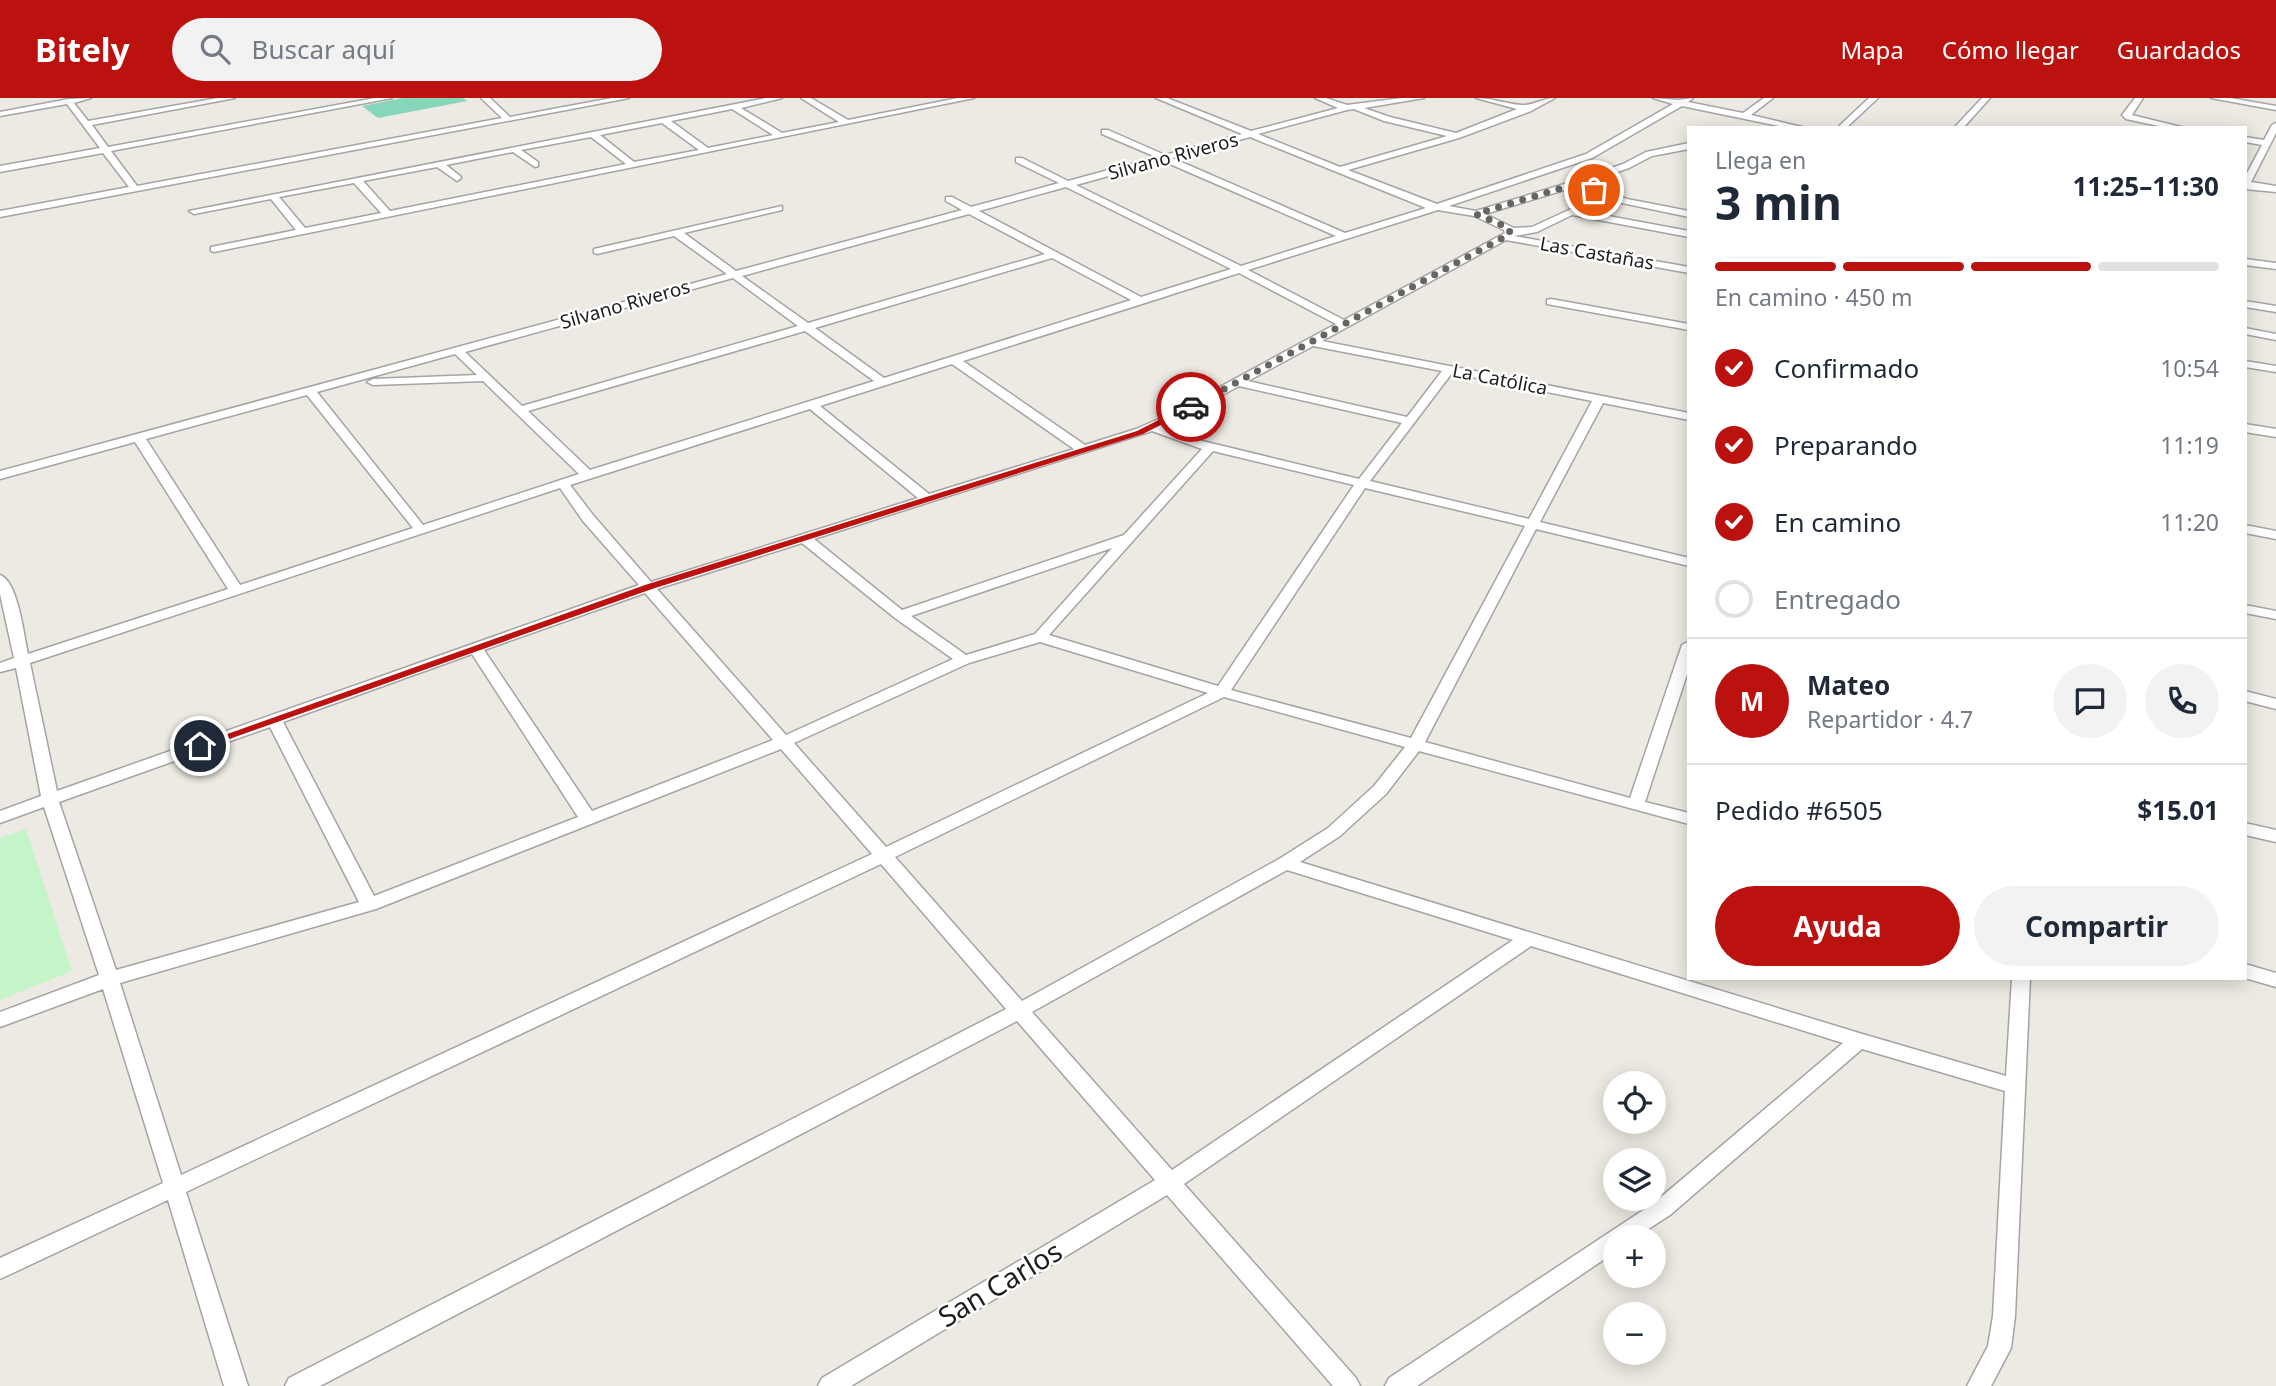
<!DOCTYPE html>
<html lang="es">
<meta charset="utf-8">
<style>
:root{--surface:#fff;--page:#f2f2f3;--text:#1f2937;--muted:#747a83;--line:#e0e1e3;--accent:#bb120f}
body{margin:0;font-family:"Noto Sans",sans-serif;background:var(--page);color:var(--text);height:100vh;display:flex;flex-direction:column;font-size:26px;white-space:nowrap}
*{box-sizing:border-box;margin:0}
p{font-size:23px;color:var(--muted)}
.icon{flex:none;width:38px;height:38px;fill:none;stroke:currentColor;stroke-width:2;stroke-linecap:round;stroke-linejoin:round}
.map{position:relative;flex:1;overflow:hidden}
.panel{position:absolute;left:1687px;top:28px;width:560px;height:854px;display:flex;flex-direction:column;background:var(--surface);border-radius:0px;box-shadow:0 4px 18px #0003}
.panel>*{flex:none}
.controls{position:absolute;left:1603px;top:973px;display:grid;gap:14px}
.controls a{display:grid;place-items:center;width:63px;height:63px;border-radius:50%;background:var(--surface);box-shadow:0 4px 18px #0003;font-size:35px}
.pin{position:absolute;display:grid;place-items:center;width:60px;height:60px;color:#fff;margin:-30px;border:4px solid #fff;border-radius:50%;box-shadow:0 2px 7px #0007}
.courier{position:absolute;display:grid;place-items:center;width:70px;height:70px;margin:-35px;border:5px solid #bb120f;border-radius:50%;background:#fff;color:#222;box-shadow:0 2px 9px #0007}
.head em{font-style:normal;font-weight:700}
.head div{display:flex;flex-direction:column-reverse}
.head{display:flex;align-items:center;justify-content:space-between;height:119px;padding:0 28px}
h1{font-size:46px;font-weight:700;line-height:52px}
.bar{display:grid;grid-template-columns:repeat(4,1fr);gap:10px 7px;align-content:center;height:84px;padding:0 28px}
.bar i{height:9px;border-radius:5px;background:var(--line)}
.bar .on{background:var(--accent)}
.bar p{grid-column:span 4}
.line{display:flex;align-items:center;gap:18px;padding:0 28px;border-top:2px solid var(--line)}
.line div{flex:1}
.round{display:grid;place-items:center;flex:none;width:74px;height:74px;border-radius:37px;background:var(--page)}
ol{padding:0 28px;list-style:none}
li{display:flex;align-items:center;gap:21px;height:77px}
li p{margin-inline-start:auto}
li .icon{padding:7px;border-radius:50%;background:var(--accent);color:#fff;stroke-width:4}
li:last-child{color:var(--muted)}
li i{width:38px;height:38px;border:4px solid var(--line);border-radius:50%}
.action{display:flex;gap:14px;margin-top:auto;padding:14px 28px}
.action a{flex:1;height:80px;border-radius:42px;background:var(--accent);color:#fff;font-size:28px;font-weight:700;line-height:80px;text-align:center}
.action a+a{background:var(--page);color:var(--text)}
header{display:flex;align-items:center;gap:42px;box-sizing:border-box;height:98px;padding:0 35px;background:var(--accent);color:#fff}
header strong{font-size:33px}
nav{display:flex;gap:38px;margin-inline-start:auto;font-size:24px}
.search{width:490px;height:63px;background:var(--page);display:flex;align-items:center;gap:18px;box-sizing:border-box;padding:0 24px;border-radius:38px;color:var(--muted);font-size:26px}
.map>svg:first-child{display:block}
.park{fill:#c3f5c8}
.pitch{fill:#86d7b9}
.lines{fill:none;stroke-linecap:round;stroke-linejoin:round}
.street-casing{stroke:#a4a4a4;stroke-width:3}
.street{fill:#fff;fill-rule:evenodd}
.route{fill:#bb120f}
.done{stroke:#666562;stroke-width:7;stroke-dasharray:0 12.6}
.labels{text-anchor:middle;stroke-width:5;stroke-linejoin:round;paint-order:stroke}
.far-street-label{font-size:19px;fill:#1d1d1d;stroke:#fff}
.near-street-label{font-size:28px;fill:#1d1d1d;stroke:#fff}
</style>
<header>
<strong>Bitely</strong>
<div class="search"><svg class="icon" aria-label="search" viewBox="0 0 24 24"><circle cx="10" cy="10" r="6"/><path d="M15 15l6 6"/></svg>Buscar aquí</div>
<nav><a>Mapa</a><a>Cómo llegar</a><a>Guardados</a></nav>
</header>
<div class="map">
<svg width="2276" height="1288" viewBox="0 0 2276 1288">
<rect width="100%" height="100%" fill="#edeae3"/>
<polygon class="park" points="26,731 72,873 0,902 0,740"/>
<polygon class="pitch" points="403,0 463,0 467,3 378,20 362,8"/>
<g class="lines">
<defs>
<g id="street">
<polygon points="91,0 74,5 88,23 218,0 235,0 92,27 108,49 375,0 392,0 111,53 137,88 502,20 481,0 490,0 510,19 612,0 629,0 0,119 0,113 129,89 103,55 0,74 0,68 100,50 67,6 0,18 0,14 69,1"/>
<path d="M766 0H782L741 10 782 35 839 24 801 0H811L848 22 958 0H974L214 154 211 153V149L296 132 271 101 194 116 189 113ZM732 11 773 37 708 50 671 23ZM662 25 699 52 634 64 600 37ZM591 39 626 66 390 113 363 83 437 69 457 83 461 80 460 78 446 67 513 54 535 69 538 68V64L521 52ZM354 85 381 115 305 130 279 99Z"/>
<path d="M1156 0H1167L1251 33 1338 10 1315 0H1326L1347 7 1402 0H1424L1364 10 1390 19 1456 35 1517 11 1476 0C1492 0 1506 6 1522 7 1532 8 1543 0 1555 0L1531 13 1459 40 1348 72 1437 106 1586 56 1673 6 1653 0 1679 2 1693 0 1688 4 1743 15 1764 0H1773L1751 17 1806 30H1789L1682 8 1592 60 1449 108 1476 113 1574 83 1623 66 1646 54 1689 45V51L1652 58 1629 70 1583 86 1627 101 1689 113V119L1622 105 1574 89 1485 116 1514 130 1532 129 1571 111 1689 133V139L1572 117 1537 134 1514 138 1689 169V175L1506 142 1322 243 1689 315V322L1603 305 1540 424 1689 460V468L1536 431 1425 644 1630 700 1682 547 1689 543V570L1645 704 1689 715V726L1419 653 1386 696 1340 738 1300 764 1859 935 2006 978 2012 880H2030L2015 1218 2011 1250 1991 1288H1967L1988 1248 1993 1218 2005 993 1862 951 1670 1117 1636 1139H1615V1154L1417 1288H1385L1389 1280 1654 1105 1843 945 1531 848 1184 1086 1356 1280 1360 1288H1333L1167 1097 851 1288H818L822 1280 1155 1082 1017 923 320 1288H285L289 1280 1006 911 881 766 186 1094 248 1288H224L168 1102 0 1181V1160L163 1085 103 891 0 929V914L99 877 44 709 0 725V713L41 698 16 570 0 574V565L14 560 0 496V477C18 483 24 538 28 556L228 491 135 344 0 381V373L727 176 674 138 597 156 594 155V151L782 108V112L684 135 736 173 962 112 946 103V99H952L971 109 1059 85 1016 64V60H1022L1068 83 1156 59 1102 36V32H1108L1165 57 1242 36ZM1347 12 1354 11 1384 23 1447 38 1340 69 1258 36ZM1250 39 1426 110 1345 135 1172 60ZM1163 63 1336 138 1241 168 1076 87ZM1066 89 1231 171 1141 199 979 113ZM1438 112 1474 118 1504 132 1505 135 1344 222 1248 172ZM969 116 1045 156 808 225 742 178ZM1052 160 1131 202 884 280 815 230ZM1239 175 1336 226 1168 317 1136 331 1085 347 963 263ZM733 180 798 228 522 308 465 254ZM805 233 874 283 590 372 528 313ZM1313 248 1442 273 1407 319 1248 283ZM455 256 477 277 373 281 367 284 373 287 483 283 579 376 423 427 317 294ZM952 266 1074 351 929 396 820 308ZM1452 275 1592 303 1529 421 1370 383ZM1239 288 1402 325 1359 381 1194 341 1162 329ZM307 297 413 430 240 487 146 341ZM810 311 918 400 651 484 593 417 570 387ZM1152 333 1202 351 1124 437 902 512 814 441ZM1213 353 1354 387 1218 588 1049 537ZM560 390 583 423 639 487 57 693 30 565ZM1365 390 1525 428 1411 640 1231 592ZM802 445 895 520 953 561 786 637 657 491ZM1112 450 1035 536 966 557 911 518ZM645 495 773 642 592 713 484 552ZM1040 544 1208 595 886 749 794 645 969 565ZM472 556 578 719 374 798 283 624ZM1224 599 1405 649 1374 688 1328 730 1279 761 1022 903 895 759ZM270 629 359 804 116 872 59 704ZM781 651 872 756 181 1077 120 885 376 811ZM1287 772 1513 842 1172 1072 1032 914Z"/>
<polygon points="1869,0 1878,0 1846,30 1837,30"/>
<polygon points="1982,0 1990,0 1963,30 1954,30"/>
<polygon points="2135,0 2143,0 2132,17 2185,30 2168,30 2126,21 2122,17"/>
<polygon points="2211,0 2230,0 2276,8 2276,12"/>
<polygon points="2276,25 2276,35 2251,84 2276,88 2276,94 2245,91 2245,79 2262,47 2245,44 2245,39 2264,42 2272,27"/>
<polygon points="2245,161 2276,165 2276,171 2245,167"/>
<polygon points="1551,201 1689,226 1689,232 1547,206 1547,202"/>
<polygon points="2245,203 2276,208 2276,214 2245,209"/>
<polygon points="2245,230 2276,236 2276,242 2245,236"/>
<polygon points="2245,263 2276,268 2276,274 2245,269"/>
<polygon points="2245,326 2276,331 2276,339 2245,334"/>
<polygon points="2245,427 2276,433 2276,441 2245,435"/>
<polygon points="2245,507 2276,513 2276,521 2245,515"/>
<polygon points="2245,593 2276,601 2276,611 2245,603"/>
<polygon points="2245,725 2276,732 2276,744 2245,737"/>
<polygon points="2245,866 2276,875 2276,889 2245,880"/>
</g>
</defs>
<use href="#street" class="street-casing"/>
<use href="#street" class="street"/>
</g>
<polygon class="route" points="1188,307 1196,309 1143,336 652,491 204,650 194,648 645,487 1137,333"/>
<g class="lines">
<polyline class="done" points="1191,309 1510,136 1509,130 1476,116 1575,86 1594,92"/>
</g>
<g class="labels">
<g class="far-street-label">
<text transform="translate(1173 58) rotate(-15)" y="7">Silvano Riveros</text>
<text transform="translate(1597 155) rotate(10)" y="7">Las Castañas</text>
<text transform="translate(625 206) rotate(-16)" y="7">Silvano Riveros</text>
<text transform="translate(1500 281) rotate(11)" y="7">La Católica</text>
</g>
<g class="near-street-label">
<text transform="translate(1000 1186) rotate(-31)" y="10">San Carlos</text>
</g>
</g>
</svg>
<div class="controls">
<a><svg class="icon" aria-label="locate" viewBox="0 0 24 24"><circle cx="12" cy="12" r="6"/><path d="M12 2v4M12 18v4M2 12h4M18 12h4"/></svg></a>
<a><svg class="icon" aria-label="layers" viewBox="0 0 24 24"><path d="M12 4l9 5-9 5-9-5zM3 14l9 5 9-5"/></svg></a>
<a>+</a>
<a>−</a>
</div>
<div class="pin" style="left:1594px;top:92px;background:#ea580c"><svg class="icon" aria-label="bag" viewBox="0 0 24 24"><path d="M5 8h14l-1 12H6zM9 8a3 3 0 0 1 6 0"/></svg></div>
<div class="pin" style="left:200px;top:648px;background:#1f2937"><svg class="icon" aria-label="home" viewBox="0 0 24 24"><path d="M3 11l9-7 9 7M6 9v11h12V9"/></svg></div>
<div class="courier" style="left:1191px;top:309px"><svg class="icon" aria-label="car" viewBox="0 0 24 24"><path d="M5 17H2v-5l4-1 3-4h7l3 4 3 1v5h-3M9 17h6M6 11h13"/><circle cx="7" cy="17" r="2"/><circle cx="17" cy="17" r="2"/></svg></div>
<section class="panel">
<div class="head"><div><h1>3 min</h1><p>Llega en</p></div><em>11:25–11:30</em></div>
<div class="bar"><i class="on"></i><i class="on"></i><i class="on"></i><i></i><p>En camino · 450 m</p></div>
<ol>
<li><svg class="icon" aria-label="check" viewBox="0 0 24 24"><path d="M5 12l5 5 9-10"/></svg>Confirmado<p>10:54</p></li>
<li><svg class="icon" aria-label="check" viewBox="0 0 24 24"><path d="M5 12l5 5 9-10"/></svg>Preparando<p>11:19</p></li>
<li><svg class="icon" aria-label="check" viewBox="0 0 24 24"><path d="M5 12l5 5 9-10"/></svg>En camino<p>11:20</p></li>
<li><i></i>Entregado</li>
</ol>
<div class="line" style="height:126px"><b class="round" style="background:var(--accent);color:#fff">M</b><div><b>Mateo</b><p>Repartidor · 4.7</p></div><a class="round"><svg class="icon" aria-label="chat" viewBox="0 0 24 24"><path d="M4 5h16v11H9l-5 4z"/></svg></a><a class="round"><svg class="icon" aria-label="phone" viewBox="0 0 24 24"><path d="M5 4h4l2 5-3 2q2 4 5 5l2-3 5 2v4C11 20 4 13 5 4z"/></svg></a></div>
<div class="line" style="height:91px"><div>Pedido #6505</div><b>$15.01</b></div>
<div class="action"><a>Ayuda</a><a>Compartir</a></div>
</section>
</div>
